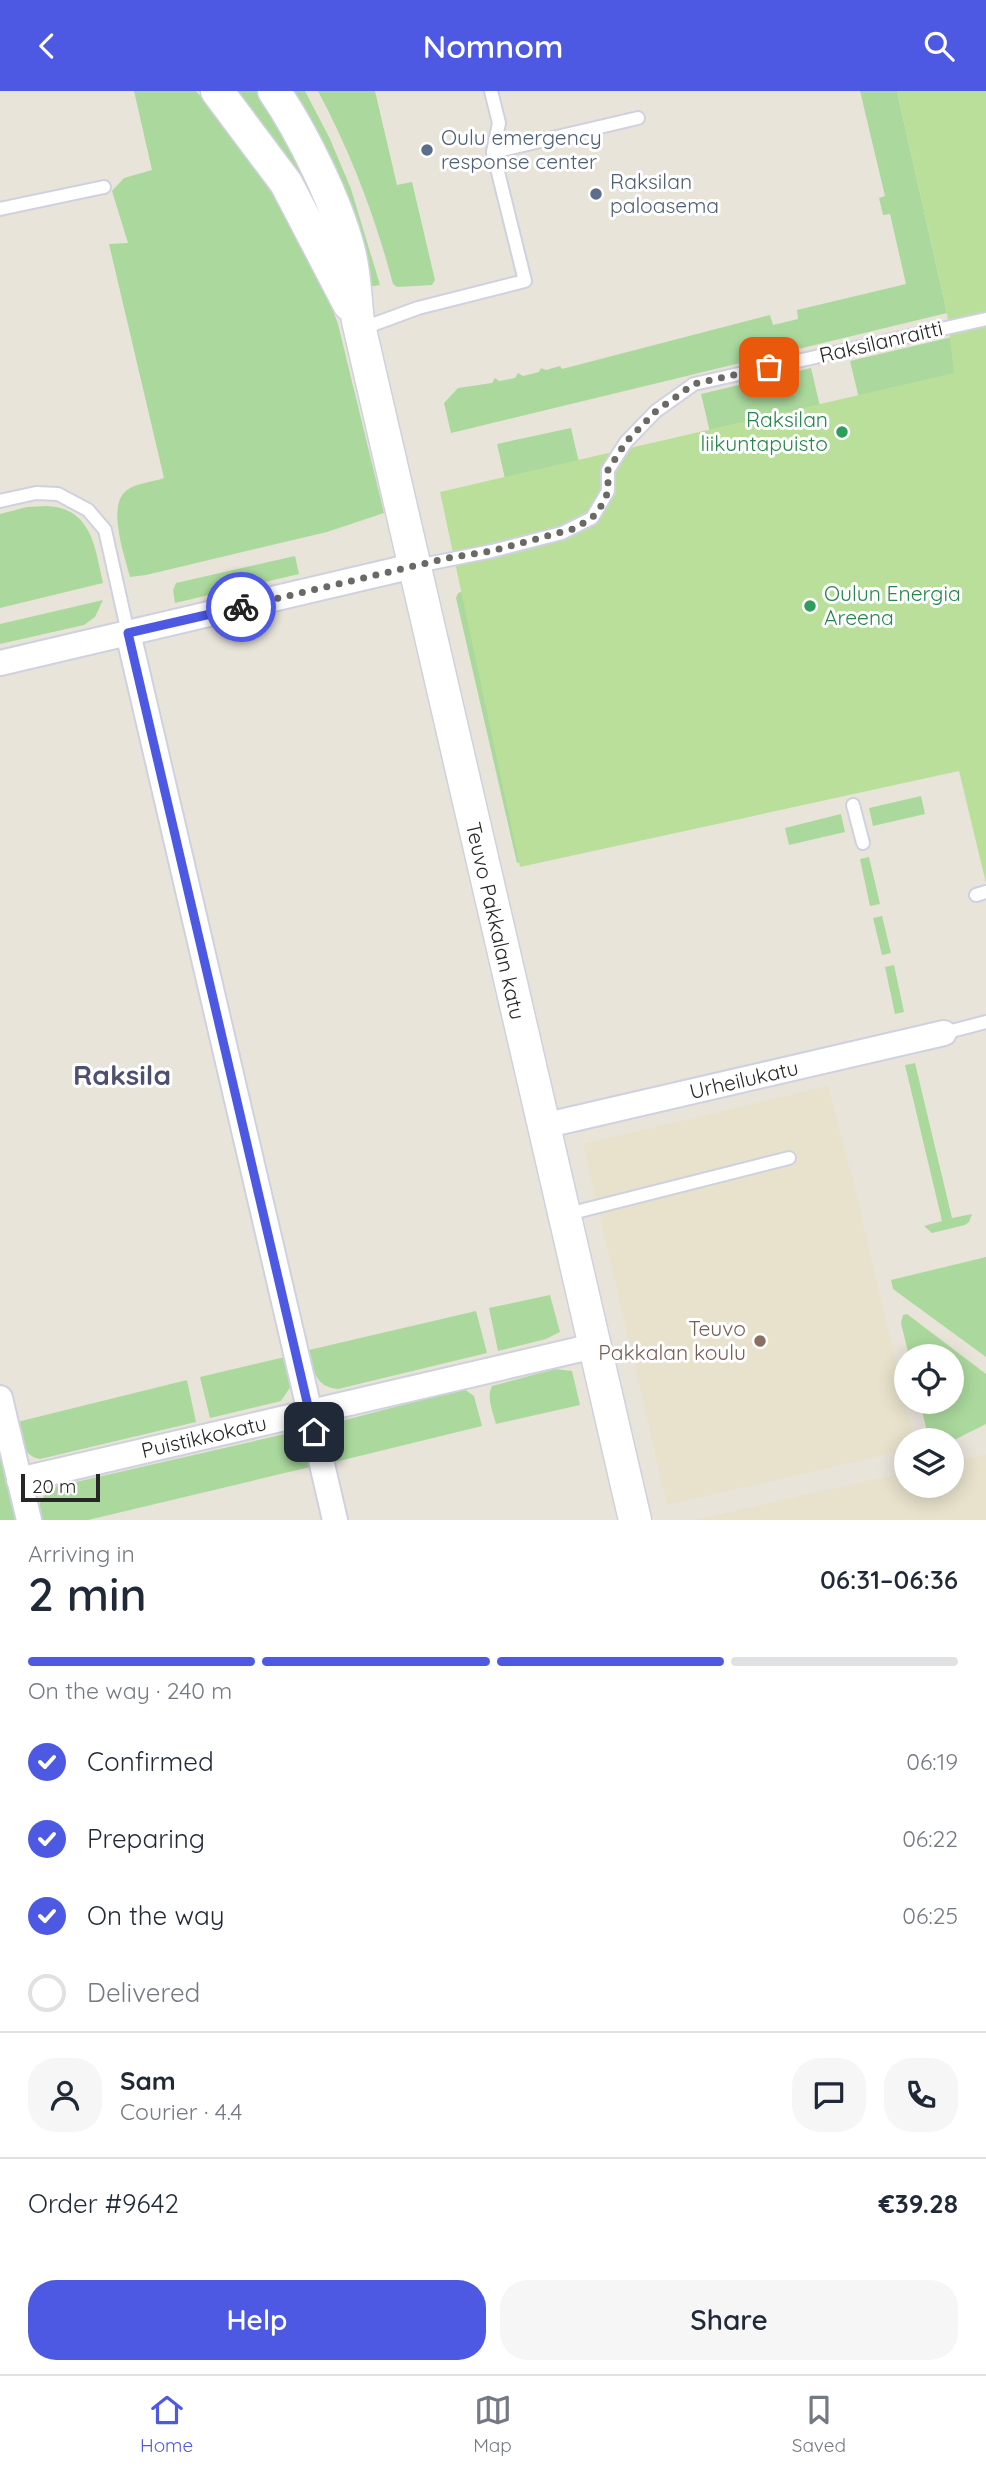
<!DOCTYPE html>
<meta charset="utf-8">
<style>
:root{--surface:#fff;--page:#f6f6f7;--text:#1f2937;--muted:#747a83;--line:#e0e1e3;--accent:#4d59e3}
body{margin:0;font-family:Quicksand,sans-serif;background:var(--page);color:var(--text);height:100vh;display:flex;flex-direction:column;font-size:26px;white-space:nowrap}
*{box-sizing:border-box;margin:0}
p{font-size:23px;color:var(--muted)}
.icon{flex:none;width:38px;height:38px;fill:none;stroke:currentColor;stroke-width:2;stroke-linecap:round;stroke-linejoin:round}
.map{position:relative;height:1429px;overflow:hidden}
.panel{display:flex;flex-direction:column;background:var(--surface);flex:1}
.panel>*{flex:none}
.controls{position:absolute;left:894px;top:1253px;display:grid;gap:14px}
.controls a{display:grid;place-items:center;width:70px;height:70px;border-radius:50%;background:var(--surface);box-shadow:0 4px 18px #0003;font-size:35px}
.scale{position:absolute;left:21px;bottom:18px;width:79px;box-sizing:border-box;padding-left:7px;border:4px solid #272727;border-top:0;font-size:19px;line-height:24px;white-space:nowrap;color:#272727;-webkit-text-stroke:5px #fff;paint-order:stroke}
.pin{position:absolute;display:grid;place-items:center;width:60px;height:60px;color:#fff;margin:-30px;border-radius:14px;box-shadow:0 4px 10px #0006}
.courier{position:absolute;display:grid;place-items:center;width:70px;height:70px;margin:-35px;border:5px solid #4d59e3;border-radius:50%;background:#fff;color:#222;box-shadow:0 2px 9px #0007}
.overview em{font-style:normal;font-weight:600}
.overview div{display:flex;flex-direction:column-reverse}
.overview{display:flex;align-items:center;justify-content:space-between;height:119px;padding:0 28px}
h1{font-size:46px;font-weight:600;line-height:52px}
.bar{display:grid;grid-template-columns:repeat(4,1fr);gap:10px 7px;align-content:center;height:84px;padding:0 28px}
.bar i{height:9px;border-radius:5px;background:var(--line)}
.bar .current{background:var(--accent)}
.bar p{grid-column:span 4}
.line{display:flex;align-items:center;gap:18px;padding:0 28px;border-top:2px solid var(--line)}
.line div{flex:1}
.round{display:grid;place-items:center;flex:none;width:74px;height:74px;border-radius:28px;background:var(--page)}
ol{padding:0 28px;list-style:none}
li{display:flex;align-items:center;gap:21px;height:77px}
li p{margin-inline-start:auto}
li .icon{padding:7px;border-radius:50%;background:var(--accent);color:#fff;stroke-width:4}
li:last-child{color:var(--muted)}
li i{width:38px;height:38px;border:4px solid var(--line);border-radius:50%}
.primary-button{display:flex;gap:14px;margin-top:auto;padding:14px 28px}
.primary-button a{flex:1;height:80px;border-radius:28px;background:var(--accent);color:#fff;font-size:28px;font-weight:600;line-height:80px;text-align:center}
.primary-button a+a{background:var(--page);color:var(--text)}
header{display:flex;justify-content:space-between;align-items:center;height:91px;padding:0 28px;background:var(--accent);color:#fff;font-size:32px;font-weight:600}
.tab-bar{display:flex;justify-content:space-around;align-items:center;height:98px;border-top:2px solid var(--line);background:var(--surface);font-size:19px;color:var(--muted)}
.tab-bar a{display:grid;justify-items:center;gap:4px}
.tab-bar .current{color:var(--accent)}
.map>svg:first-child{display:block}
.education{fill:#e8e2cc}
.green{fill:#abd99d}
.pitch{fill:#badf9a}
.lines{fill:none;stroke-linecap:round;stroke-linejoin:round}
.service-casing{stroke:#d0d1df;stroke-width:16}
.minor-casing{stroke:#d0d1df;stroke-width:28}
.tertiary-casing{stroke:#d0d1df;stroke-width:35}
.service{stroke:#fff;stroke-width:12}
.minor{stroke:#fff;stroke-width:24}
.tertiary{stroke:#fff;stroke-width:32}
.done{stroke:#6b6966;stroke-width:7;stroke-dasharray:0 12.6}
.route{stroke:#4d59e3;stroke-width:9}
.service-dot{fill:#5c6f8a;stroke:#fff;stroke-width:2.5}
.leisure-dot{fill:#2e9e5b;stroke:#fff;stroke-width:2.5}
.education-dot{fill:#8d6e63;stroke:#fff;stroke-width:2.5}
.labels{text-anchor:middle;stroke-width:6;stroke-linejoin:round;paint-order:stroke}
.service-label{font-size:21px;fill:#4e5e75;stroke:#fff;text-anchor:start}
.street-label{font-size:21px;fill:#272727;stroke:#fff}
.leisure-label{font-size:21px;fill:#27864d;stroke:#fff;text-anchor:end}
.education-label{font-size:21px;fill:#785e54;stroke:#fff;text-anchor:end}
.district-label{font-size:28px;font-weight:bold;fill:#4e5072;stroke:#fff}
</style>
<header><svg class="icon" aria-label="back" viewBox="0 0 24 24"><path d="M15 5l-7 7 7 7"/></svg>Nomnom<svg class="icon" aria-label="search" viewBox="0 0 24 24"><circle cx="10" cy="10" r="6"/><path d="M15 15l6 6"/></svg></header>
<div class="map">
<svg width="986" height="1429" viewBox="0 0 986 1429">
<rect width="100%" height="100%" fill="#e8e4da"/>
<g class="education">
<polygon points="828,995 854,1093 914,1349 906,1349 906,1359 667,1414 583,1053"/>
<polygon points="986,1363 986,1429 694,1429 906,1381 906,1395 952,1395 952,1371"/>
</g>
<g class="green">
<path d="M134 0H196L235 45 270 93 317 178 338 233 384 422 327 441 146 484 130 486C125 466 106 414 127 399 136 392 153 391 164 387L109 153 128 152 112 100 124 87 152 79Z"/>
<path d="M237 0H257C291 45 311 97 333 149L284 65Z"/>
<polygon points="290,0 305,0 330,48 351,98 380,194 368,196"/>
<path d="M318 0H375L397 94 412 91 435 189 432 194 397 196 393 193C375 125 351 62 318 0Z"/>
<polygon points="860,0 897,0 947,222 451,342 444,312 458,297 492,292 495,287 499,290 515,287 518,282 523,285 539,281 541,277 546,279 560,275 562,278 770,224 773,234 798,228 797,219 906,193 890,123 883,124 879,107 885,105"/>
<polygon points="965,243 973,279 862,320 850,270"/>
<polygon points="811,277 823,328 713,354 701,303"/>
<polygon points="571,337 580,376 506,392 497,353"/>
<path d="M47 415C92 417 95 457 103 492L0 517V423L27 416Z"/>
<polygon points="295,465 299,483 175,512 173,499 176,492"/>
<polygon points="485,494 536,767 517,772 456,507 458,502"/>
<polygon points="103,509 95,526 84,534 0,553 0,533"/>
<polygon points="921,705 925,723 873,735 869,717"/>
<polygon points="841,723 845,741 789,754 785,737"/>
<polygon points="869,766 880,813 870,815 860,768"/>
<polygon points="882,825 891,862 882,864 873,827"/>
<polygon points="894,874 904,921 895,923 885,876"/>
<polygon points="915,972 952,1127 972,1123 969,1131 965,1134 932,1142 924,1135 942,1130 905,974"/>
<polygon points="986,1166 986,1266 893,1198 891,1189"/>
<polygon points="550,1204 560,1241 546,1248 498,1260 489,1217"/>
<path d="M476 1220 487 1262 338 1298C315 1296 313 1279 309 1259Z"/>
<polygon points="907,1223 986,1283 986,1333 952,1350 929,1349 920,1311 952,1311 952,1265 909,1265 901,1232 903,1224"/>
<polygon points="285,1266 291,1295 281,1310 210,1327 200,1286"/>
<path d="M555 1278 572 1280 580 1314 496 1333C493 1321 486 1306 492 1295Z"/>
<path d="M187 1289 196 1331 40 1368C22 1365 21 1347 17 1331Z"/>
<path d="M464 1298 474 1305 482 1335 335 1371C332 1355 329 1344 341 1330Z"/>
<path d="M285 1343C304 1345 306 1359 310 1376L88 1429H39C37 1413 41 1406 54 1396Z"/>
<polygon points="0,1357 17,1429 0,1429"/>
</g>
<polygon class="pitch" points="897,0 986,0 986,792 959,680 520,776 440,401 954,282 947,222"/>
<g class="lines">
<defs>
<g id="service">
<polyline points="493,61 638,27"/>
<polyline points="0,118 104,96"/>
<polyline points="361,238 418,217 525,190 493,61 499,32 491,0"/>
<polyline points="0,410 36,402 58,403 88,419 105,439 128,542"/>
<polyline points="417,475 492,460 562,442 592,427 608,400 608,379 626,351 656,320 694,293 986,228"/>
<polyline points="853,714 863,752"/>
<polyline points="976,804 986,801"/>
<polyline points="944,942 986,931"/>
<polyline points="564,1124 789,1067"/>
</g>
<g id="minor">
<polyline points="128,542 335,1429"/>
<polyline points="0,572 413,475"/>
<polyline points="543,1035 944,942"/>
<polyline points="0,1307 29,1429"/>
<polyline points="19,1389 594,1255"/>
</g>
<g id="tertiary">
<polyline points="217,0 286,92 349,213"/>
<path d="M274 0C302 41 337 112 349 160 355 182 355 207 358 230L635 1429"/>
</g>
</defs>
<use href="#service" class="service-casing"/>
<use href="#minor" class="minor-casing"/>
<use href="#tertiary" class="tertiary-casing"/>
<use href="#service" class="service"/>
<use href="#minor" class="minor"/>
<use href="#tertiary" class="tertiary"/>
</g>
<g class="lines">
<polyline class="done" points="241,516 448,467 492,460 573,438 592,427 604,411 608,400 608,379 626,351 656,320 694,293 769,276"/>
<polyline class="route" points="241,516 128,542 314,1341"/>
</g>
<g class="service-dot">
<circle cx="427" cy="59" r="7"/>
<circle cx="596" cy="103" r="7"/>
</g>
<g class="leisure-dot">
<circle cx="842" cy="341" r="7"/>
<circle cx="810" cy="515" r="7"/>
</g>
<circle class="education-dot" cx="760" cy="1250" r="7"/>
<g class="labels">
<g class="service-label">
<text x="441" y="54">Oulu emergency<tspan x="441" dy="24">response center</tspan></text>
<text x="610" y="98">Raksilan<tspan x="610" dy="24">paloasema</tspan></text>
</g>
<g class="street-label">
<text transform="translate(881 251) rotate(-13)" y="7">Raksilanraitti</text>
<text transform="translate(495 830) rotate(77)" y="7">Teuvo Pakkalan katu</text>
<text transform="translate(744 989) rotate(-13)" y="7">Urheilukatu</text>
<text transform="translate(204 1346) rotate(-13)" y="7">Puistikkokatu</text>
</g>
<g class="leisure-label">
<text x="828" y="336">Raksilan<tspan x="828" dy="24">liikuntapuisto</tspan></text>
<text x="824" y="510" text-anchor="start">Oulun Energia<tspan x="824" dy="24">Areena</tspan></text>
</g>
<g class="education-label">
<text x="746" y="1245">Teuvo<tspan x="746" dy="24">Pakkalan koulu</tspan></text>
</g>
<g class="district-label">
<text x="122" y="994">Raksila</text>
</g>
</g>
</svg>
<div class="controls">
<a><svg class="icon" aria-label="locate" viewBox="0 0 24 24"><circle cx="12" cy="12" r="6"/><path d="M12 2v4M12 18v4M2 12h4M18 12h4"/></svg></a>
<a><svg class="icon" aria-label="layers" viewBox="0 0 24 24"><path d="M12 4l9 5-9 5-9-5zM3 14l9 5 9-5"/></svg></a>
</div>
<div class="scale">20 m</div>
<div class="pin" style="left:769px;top:276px;background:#ea580c"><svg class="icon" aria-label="bag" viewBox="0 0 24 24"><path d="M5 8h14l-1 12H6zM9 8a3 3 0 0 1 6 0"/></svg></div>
<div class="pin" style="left:314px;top:1341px;background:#1f2937"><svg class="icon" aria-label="home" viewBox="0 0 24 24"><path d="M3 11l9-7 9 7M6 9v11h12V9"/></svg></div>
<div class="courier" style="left:241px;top:516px"><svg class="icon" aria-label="bike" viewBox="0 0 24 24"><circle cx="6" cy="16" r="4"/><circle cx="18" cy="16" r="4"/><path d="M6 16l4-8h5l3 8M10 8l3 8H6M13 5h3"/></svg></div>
</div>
<section class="panel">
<div class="overview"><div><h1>2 min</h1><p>Arriving in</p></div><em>06:31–06:36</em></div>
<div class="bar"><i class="current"></i><i class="current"></i><i class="current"></i><i></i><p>On the way · 240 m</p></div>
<ol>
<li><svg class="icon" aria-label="check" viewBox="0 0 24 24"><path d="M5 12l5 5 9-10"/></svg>Confirmed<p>06:19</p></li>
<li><svg class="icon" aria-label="check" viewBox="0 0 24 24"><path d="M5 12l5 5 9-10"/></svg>Preparing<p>06:22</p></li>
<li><svg class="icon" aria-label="check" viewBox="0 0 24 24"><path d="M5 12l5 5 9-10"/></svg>On the way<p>06:25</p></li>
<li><i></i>Delivered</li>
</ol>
<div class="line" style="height:126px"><a class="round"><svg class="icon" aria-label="person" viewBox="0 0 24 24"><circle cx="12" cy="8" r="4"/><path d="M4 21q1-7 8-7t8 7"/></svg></a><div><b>Sam</b><p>Courier · 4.4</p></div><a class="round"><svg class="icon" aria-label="chat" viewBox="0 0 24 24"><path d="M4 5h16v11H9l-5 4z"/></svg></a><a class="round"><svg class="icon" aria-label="phone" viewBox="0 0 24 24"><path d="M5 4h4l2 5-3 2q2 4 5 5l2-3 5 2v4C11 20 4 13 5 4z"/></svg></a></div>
<div class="line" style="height:91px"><div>Order #9642</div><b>€39.28</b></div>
<div class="primary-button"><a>Help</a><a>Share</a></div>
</section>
<nav class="tab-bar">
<a class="current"><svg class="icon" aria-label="home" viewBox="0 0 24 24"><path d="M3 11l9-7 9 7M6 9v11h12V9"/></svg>Home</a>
<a><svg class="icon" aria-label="map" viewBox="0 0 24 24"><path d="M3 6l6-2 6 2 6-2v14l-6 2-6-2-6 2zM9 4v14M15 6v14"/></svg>Map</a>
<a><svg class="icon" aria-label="saved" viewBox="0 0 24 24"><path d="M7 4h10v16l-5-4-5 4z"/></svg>Saved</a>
</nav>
